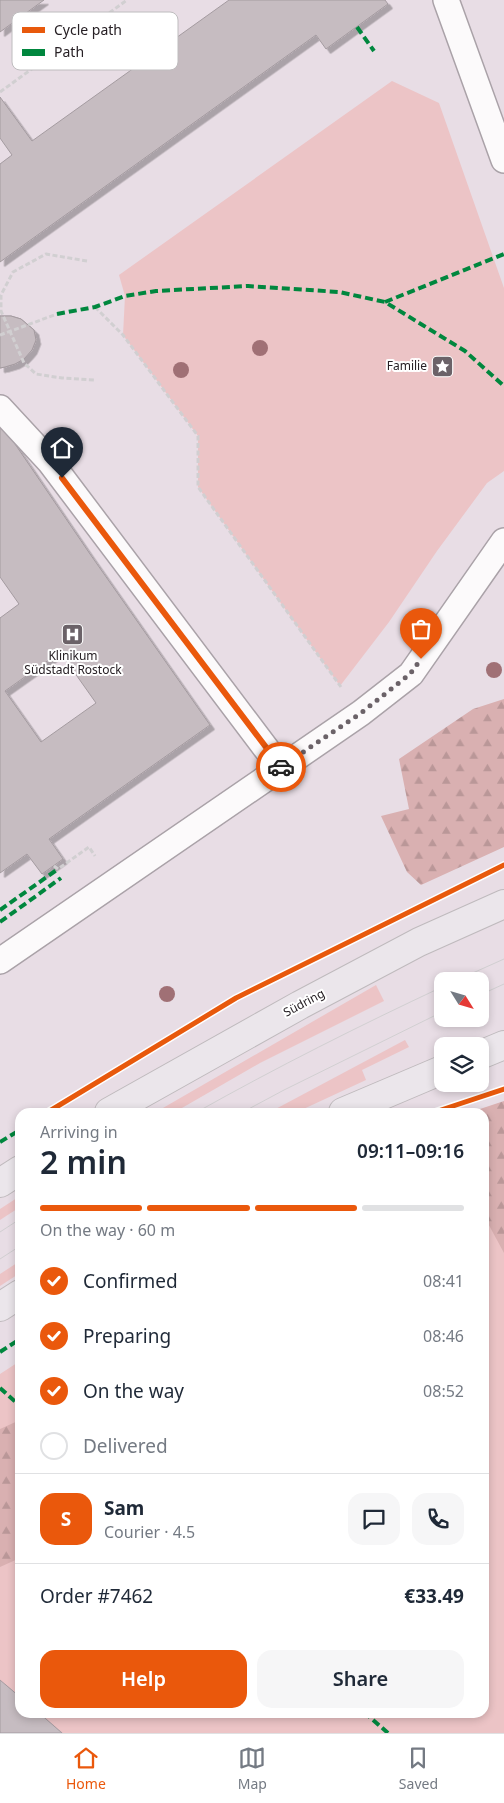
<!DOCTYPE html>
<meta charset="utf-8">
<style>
:root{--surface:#fff;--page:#f6f6f7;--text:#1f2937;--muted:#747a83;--line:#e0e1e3;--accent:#ea580c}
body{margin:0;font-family:"Noto Sans",sans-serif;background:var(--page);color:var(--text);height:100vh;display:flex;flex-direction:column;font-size:19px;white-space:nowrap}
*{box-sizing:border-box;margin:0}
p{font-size:16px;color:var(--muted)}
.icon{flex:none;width:28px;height:28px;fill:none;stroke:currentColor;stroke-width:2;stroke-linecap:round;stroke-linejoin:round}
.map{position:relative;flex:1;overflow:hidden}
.side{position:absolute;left:15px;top:1108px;width:474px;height:610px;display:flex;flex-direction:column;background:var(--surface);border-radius:15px;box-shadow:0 2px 8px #0003}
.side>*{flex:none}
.needle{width:32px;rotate:127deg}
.controls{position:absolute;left:434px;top:972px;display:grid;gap:10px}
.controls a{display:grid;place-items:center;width:55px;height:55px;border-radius:10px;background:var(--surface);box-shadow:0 2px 8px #0003;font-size:25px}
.pin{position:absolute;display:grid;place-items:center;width:42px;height:42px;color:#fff;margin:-51px -21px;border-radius:50% 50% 50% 0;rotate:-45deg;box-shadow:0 0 5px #0007}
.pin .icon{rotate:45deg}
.courier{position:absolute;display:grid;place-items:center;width:50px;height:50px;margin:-25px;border:4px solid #ea580c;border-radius:50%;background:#fff;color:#222;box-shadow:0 1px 6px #0007}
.overview em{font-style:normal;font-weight:600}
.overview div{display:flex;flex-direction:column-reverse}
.overview{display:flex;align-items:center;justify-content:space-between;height:85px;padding:0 25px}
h1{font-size:32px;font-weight:600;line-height:38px}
.bar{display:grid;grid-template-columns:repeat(4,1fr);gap:8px 5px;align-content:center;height:60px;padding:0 25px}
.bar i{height:6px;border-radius:4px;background:var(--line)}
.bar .selected{background:var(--accent)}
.bar p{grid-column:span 4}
.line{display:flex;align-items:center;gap:12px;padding:0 25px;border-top:1px solid var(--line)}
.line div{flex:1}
.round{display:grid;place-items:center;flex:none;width:52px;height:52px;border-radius:15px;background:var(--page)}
ol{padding:0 25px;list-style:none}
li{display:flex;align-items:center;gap:15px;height:55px}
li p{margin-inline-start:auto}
li .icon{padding:5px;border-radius:50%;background:var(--accent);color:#fff;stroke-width:4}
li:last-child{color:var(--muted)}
li i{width:28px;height:28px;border:2px solid var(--line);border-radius:50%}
.primary-button{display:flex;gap:10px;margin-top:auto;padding:10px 25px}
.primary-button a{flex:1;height:58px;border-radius:15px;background:var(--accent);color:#fff;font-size:20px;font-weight:600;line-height:58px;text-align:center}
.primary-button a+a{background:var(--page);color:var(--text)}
.tabs{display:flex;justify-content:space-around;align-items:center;height:70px;border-top:1px solid var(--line);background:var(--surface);font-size:14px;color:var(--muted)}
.tabs a{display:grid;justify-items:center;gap:2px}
.tabs .selected{color:var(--accent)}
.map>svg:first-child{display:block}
.grass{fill:#ecc4c6}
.forest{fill:url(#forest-firs)}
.building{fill:#c6bcc1;stroke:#a49ba0;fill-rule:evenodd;filter:url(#shadow)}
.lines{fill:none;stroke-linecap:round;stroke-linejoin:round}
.service-casing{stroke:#aaa2a8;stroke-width:28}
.primary-casing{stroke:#bfbabd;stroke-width:30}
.path{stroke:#d1cfd1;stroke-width:3;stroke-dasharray:5 2.5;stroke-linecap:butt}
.service{stroke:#fcfafb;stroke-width:25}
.primary{stroke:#ebe6eb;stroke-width:28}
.tram{stroke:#d1cfd1;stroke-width:1}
.quiet{stroke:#00873e;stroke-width:4;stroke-dasharray:8 4;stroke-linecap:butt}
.cycleway-casing{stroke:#fff;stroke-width:8}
.cycleway{stroke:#e8590c;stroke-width:5}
.tree{fill:#a07075}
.done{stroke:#6b6268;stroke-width:5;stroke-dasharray:0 9}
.route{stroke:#ea580c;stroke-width:6}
.labels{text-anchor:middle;stroke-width:4;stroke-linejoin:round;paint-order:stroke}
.poi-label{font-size:12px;fill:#272025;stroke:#fff;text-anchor:end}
.street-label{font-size:12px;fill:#272025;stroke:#fff}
.key{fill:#fff;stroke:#bebcbe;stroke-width:1}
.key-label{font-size:14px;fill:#272025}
</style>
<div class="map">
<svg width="504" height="1733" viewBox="0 0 504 1733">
<defs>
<pattern id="forest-firs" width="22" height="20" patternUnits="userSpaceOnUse" patternTransform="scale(1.25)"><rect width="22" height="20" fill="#d9b0b1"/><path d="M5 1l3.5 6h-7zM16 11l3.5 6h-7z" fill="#ba9798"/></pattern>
<filter id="shadow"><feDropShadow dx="4.5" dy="4.5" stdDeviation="0" flood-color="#0004"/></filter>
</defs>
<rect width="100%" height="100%" fill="#e8dde5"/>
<g class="grass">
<polygon points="392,81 439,103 504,288 504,471 487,483 437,551 389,622 340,686 198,487 198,436 123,335 125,296 119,275"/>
<polygon points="376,985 384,1001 260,1063 175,1112 156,1112"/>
<polygon points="405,1040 409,1047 362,1070 366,1080 297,1112 270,1112"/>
<polygon points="504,1112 504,1733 0,1733 0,1374 20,1361 20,1712 484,1712 484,1119"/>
<polygon points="20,1196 20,1207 0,1220 0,1209"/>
<polygon points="20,1261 20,1273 0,1286 0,1274"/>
</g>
<g class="forest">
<polygon points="504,699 504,847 421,885 407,872 381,816 409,809 399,759 473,709"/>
<polygon points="504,1101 504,1253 484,1216 484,1112 471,1112"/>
<polygon points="20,1420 20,1558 0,1567 0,1429"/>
</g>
<g class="building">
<polygon points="0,0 44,0 0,32"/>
<polygon points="229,0 385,0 388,4 326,49 316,35 0,262 0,164 12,155 0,138 0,97 32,141"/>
<polygon points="0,316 11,316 21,319 34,330 36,340 32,350 24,359 15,364 5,367 0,368"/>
<polygon points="0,316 11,316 21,319 34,330 36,340 32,350 24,359 15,364 5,367 0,368"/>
<path d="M0 422 90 554 210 725 49 839 63 859 42 874 27 854 0 873V618L19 604 0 577ZM60 652 96 703 41 742 5 691Z"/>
<polygon points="0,1680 20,1697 20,1712 38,1712 62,1733 0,1733"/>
</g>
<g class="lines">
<defs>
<g id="service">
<polyline points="446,0 504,160"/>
<polyline points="0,408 50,462 280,767"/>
<polyline points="0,961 361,713 411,674 504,541"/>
</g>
<g id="primary">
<polyline points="480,1055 504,1045"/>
<polyline points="109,1112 300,1005 419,942 504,904"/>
<polyline points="343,1112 442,1070"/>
<polyline points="0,1183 20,1170"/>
<polyline points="0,1307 20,1294"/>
</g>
</defs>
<use href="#service" class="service-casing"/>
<use href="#primary" class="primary-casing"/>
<g class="path">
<polyline points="0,92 127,0"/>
<polyline points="87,261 46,254 13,272 1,295 1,311 24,363 36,374 62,378 94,380"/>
<polyline points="95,307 123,335 198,436 198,487 341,687"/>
<polyline points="0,335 57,314"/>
<polyline points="54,866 58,869 89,847 95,856"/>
</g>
<use href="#service" class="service"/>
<use href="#primary" class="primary"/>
<g class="tram">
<polyline points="455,981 504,959"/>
<polyline points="480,995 504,984"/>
<path d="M197 1112C277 1067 359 1026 442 987"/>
<polyline points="243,1112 284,1090 442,1012"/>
<polyline points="0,1232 20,1219"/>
<polyline points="0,1259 20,1246"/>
</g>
<g class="quiet">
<polyline points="357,27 374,51"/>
<polyline points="385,302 504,254"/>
<polyline points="57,314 95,307 125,296 156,291 248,286 339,292 385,302 465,351 504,386"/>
<polyline points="0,910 58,869"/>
<polyline points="0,922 61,878"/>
<polyline points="0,1142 20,1130"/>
<polyline points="0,1352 20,1339"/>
<polyline points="0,1388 20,1406"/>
<polyline points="364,1712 388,1733"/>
</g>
<defs>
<g id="cycleway">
<polyline points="48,1112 236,998 504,865"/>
<polyline points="435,1112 504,1089"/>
</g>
</defs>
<use href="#cycleway" class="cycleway-casing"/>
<use href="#cycleway" class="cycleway"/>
</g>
<g class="tree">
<circle cx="260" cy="348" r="8"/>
<circle cx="181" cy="370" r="8"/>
<circle cx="494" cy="670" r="8"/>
<circle cx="167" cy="994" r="8"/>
</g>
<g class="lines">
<polyline class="done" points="281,767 361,713 410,674 421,659"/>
<polyline class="route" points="62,478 281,767"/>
</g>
<defs>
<symbol id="sight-square" viewBox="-11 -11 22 22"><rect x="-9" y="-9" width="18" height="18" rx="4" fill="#6b6268" stroke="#fff"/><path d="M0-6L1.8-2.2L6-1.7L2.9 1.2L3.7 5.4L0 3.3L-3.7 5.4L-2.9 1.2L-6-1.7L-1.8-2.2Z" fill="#fff"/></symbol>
<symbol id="hospital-square" viewBox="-11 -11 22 22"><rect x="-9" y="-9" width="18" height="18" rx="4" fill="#6b6268" stroke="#fff"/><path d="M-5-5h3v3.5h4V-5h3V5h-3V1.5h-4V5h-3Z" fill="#fff"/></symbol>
</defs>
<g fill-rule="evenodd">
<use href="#sight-square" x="430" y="354" width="25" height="25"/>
<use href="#hospital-square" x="60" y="622" width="25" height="25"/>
</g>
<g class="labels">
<g class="poi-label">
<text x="427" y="370">Familie</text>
<text x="73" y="660" text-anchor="middle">Klinikum<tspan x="73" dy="14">Südstadt Rostock</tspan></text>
</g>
<g class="street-label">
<text transform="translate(304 1003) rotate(-28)" y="4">Südring</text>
</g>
</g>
<rect x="12" y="12" width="166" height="58" rx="8" class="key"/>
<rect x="22" y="27" width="23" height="6" fill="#e8590c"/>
<rect x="22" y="49" width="23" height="7" fill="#00873e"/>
<g class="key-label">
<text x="54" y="35">Cycle path</text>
<text x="54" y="57">Path</text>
</g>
</svg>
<div class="controls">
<a><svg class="needle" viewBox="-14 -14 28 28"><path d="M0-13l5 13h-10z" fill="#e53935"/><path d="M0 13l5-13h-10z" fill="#747a83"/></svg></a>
<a><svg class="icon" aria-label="layers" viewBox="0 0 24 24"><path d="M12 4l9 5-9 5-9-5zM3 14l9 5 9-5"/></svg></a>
</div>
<div class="pin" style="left:421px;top:659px;background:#ea580c"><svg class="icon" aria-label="bag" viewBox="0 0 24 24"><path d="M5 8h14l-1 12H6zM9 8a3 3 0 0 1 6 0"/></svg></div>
<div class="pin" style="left:62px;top:478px;background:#1f2937"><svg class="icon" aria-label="home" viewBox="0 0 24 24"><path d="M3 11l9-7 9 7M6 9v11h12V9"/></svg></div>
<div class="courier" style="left:281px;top:767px"><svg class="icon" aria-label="car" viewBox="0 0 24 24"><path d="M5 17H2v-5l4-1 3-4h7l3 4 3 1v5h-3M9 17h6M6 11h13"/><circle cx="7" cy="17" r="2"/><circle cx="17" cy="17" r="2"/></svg></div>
<section class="side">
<div class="overview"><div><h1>2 min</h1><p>Arriving in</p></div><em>09:11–09:16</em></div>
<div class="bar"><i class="selected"></i><i class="selected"></i><i class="selected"></i><i></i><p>On the way · 60 m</p></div>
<ol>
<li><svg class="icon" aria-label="check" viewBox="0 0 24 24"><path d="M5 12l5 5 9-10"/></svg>Confirmed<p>08:41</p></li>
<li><svg class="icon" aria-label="check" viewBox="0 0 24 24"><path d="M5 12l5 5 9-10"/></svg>Preparing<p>08:46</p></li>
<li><svg class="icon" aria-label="check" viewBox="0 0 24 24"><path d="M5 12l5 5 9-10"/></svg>On the way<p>08:52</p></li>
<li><i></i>Delivered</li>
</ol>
<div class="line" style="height:90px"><b class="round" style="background:var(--accent);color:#fff">S</b><div><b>Sam</b><p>Courier · 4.5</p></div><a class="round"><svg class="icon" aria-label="chat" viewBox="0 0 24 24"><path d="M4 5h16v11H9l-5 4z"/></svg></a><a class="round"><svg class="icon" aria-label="phone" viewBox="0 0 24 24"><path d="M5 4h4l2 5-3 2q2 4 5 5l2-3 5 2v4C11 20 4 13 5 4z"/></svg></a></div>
<div class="line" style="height:65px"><div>Order #7462</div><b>€33.49</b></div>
<div class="primary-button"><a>Help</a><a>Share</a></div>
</section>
</div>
<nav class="tabs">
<a class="selected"><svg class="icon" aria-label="home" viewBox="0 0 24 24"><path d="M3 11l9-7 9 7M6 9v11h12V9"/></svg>Home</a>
<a><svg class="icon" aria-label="map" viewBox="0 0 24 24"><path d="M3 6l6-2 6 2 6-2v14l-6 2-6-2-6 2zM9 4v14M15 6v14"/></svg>Map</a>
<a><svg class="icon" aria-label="saved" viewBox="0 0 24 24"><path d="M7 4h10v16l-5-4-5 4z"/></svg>Saved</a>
</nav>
